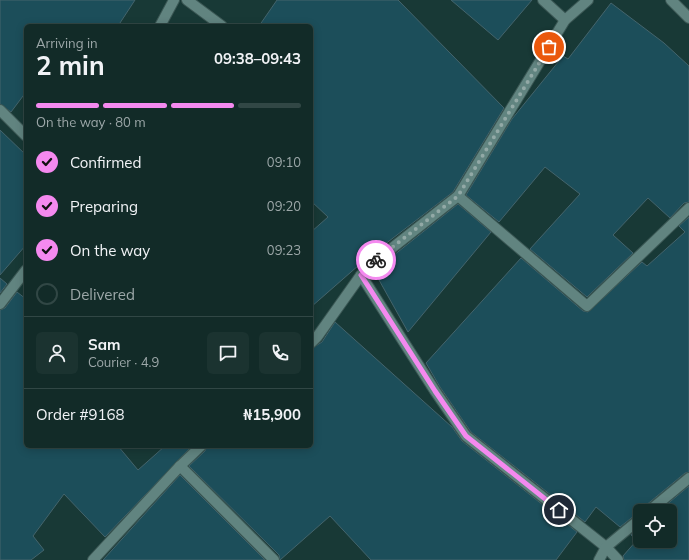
<!DOCTYPE html>
<meta charset="utf-8">
<style>
:root{--surface:#122b28;--page:#1b3330;--text:#f1f3f6;--muted:#9ca7a8;--line:#314745;--accent:#f489ef}
body{margin:0;font-family:Mulish,sans-serif;background:var(--page);color:var(--text);height:100vh;display:flex;flex-direction:column;font-size:15px;white-space:nowrap}
*{box-sizing:border-box;margin:0}
p{font-size:13px;color:var(--muted)}
.icon{flex:none;width:22px;height:22px;fill:none;stroke:currentColor;stroke-width:2;stroke-linecap:round;stroke-linejoin:round}
.map{position:relative;flex:1;overflow:hidden}
.drawer{position:absolute;left:24px;top:24px;width:289px;height:424px;display:flex;flex-direction:column;background:var(--surface);border-radius:6px;box-shadow:0 2px 10px #0003,0 0 0 1px var(--line)}
.drawer>*{flex:none}
.tools{position:absolute;left:633px;top:504px;display:grid;gap:8px}
.tools a{display:grid;place-items:center;width:44px;height:44px;border-radius:6px;background:var(--surface);box-shadow:0 2px 10px #0003,0 0 0 1px var(--line);font-size:20px}
.pin{position:absolute;display:grid;place-items:center;width:34px;height:34px;color:#fff;margin:-17px;border:2px solid #fff;border-radius:50%;box-shadow:0 1px 4px #0007}
.courier{position:absolute;display:grid;place-items:center;width:40px;height:40px;margin:-20px;border:3px solid #f489ef;border-radius:50%;background:#fff;color:#222;box-shadow:0 1px 5px #0007}
.overview em{font-style:normal;font-weight:700}
.overview div{display:flex;flex-direction:column-reverse}
.overview{display:flex;align-items:center;justify-content:space-between;height:68px;padding:0 12px}
h1{font-size:26px;font-weight:700;line-height:30px}
.bar{display:grid;grid-template-columns:repeat(4,1fr);gap:6px 4px;align-content:center;height:48px;padding:0 12px}
.bar i{height:5px;border-radius:3px;background:var(--line)}
.bar .on{background:var(--accent)}
.bar p{grid-column:span 4}
.line{display:flex;align-items:center;gap:10px;padding:0 12px;border-top:1px solid var(--line)}
.line div{flex:1}
.round{display:grid;place-items:center;flex:none;width:42px;height:42px;border-radius:6px;background:var(--page)}
ol{padding:0 12px;list-style:none}
li{display:flex;align-items:center;gap:12px;height:44px}
li p{margin-inline-start:auto}
li .icon{padding:4px;border-radius:50%;background:var(--accent);color:#111;stroke-width:4}
li:last-child{color:var(--muted)}
li i{width:22px;height:22px;border:2px solid var(--line);border-radius:50%}
.map>svg:first-child{display:block}
.building{fill:#1c4e5a;stroke:#44646c}
.lines{fill:none;stroke-linecap:round;stroke-linejoin:round}
.street-casing{stroke:#3b5754;stroke-width:12}
.street{stroke:#618480;stroke-width:10}
.done{stroke:#92a9a6;stroke-width:4;stroke-dasharray:0 7.2}
.route{stroke:#f489ef;stroke-width:5}
</style>
<div class="map">
<svg width="689" height="560" viewBox="0 0 689 560">
<rect width="100%" height="100%" fill="#183936"/>
<g class="building">
<polygon points="0,0 135,0 118,26 26,26 26,92 11,112 0,104"/>
<polygon points="277,0 398,0 504,108 453,192 367,258 311,307 311,232 328,217 311,201 311,26 259,26"/>
<polygon points="451,0 532,0 498,40"/>
<polygon points="611,3 664,43 689,66 689,202 684,203 670,218 648,198 613,235 633,253 587,297 530,249 580,194 545,167 499,222 466,195 512,119 563,56 568,59"/>
<polygon points="0,130 26,155 26,245 0,275"/>
<polygon points="458,204 491,232 408,332 374,271"/>
<polygon points="689,217 689,472 685,473 645,506 643,511 640,511 620,527 596,507 585,522 471,432 440,387 426,363 521,258 583,311 588,312 642,262 647,266 685,232 679,226"/>
<polygon points="0,278 7,284 0,293"/>
<polygon points="17,292 26,299 26,446 118,446 138,470 165,446 192,446 105,537 64,494 33,536 44,550 31,560 0,560 0,310 5,308"/>
<polygon points="335,322 452,427 462,441 577,532 556,560 371,560 330,516 280,560 279,555 189,466 205,451 207,446 311,446 311,349 322,342"/>
<polygon points="180,475 265,560 103,560"/>
<polygon points="689,486 689,560 624,560 623,556 637,540 631,535 640,527 640,541 670,541 670,511 659,511"/>
</g>
<g class="lines">
<defs>
<g id="street">
<polyline points="187,0 222,26"/>
<polyline points="543,0 565,20"/>
<polyline points="671,0 689,18"/>
<polyline points="160,26 174,0"/>
<polyline points="0,110 26,136"/>
<polyline points="458,196 587,306 689,208"/>
<polyline points="361,275 435,391 466,436 606,547 618,560"/>
<polyline points="0,304 26,270"/>
<polyline points="311,343 317,337 361,275 373,263 458,196 565,20 588,0"/>
<polyline points="180,466 274,560"/>
<polyline points="649,511 689,478"/>
<polyline points="93,560 180,466 201,446"/>
<polyline points="599,560 606,547 640,519"/>
</g>
</defs>
<use href="#street" class="street-casing"/>
<use href="#street" class="street"/>
</g>
<g class="lines">
<polyline class="done" points="376,260 458,196 549,47"/>
<polyline class="route" points="376,260 361,275 435,391 466,436 559,510"/>
</g>
</svg>
<div class="tools">
<a><svg class="icon" aria-label="locate" viewBox="0 0 24 24"><circle cx="12" cy="12" r="6"/><path d="M12 2v4M12 18v4M2 12h4M18 12h4"/></svg></a>
</div>
<div class="pin" style="left:549px;top:47px;background:#ea580c"><svg class="icon" aria-label="bag" viewBox="0 0 24 24"><path d="M5 8h14l-1 12H6zM9 8a3 3 0 0 1 6 0"/></svg></div>
<div class="pin" style="left:559px;top:510px;background:#1f2937"><svg class="icon" aria-label="home" viewBox="0 0 24 24"><path d="M3 11l9-7 9 7M6 9v11h12V9"/></svg></div>
<div class="courier" style="left:376px;top:260px"><svg class="icon" aria-label="bike" viewBox="0 0 24 24"><circle cx="6" cy="16" r="4"/><circle cx="18" cy="16" r="4"/><path d="M6 16l4-8h5l3 8M10 8l3 8H6M13 5h3"/></svg></div>
<section class="drawer">
<div class="overview"><div><h1>2 min</h1><p>Arriving in</p></div><em>09:38–09:43</em></div>
<div class="bar"><i class="on"></i><i class="on"></i><i class="on"></i><i></i><p>On the way · 80 m</p></div>
<ol>
<li><svg class="icon" aria-label="check" viewBox="0 0 24 24"><path d="M5 12l5 5 9-10"/></svg>Confirmed<p>09:10</p></li>
<li><svg class="icon" aria-label="check" viewBox="0 0 24 24"><path d="M5 12l5 5 9-10"/></svg>Preparing<p>09:20</p></li>
<li><svg class="icon" aria-label="check" viewBox="0 0 24 24"><path d="M5 12l5 5 9-10"/></svg>On the way<p>09:23</p></li>
<li><i></i>Delivered</li>
</ol>
<div class="line" style="height:72px"><a class="round"><svg class="icon" aria-label="person" viewBox="0 0 24 24"><circle cx="12" cy="8" r="4"/><path d="M4 21q1-7 8-7t8 7"/></svg></a><div><b>Sam</b><p>Courier · 4.9</p></div><a class="round"><svg class="icon" aria-label="chat" viewBox="0 0 24 24"><path d="M4 5h16v11H9l-5 4z"/></svg></a><a class="round"><svg class="icon" aria-label="phone" viewBox="0 0 24 24"><path d="M5 4h4l2 5-3 2q2 4 5 5l2-3 5 2v4C11 20 4 13 5 4z"/></svg></a></div>
<div class="line" style="height:52px"><div>Order #9168</div><b>₦15,900</b></div>
</section>
</div>
